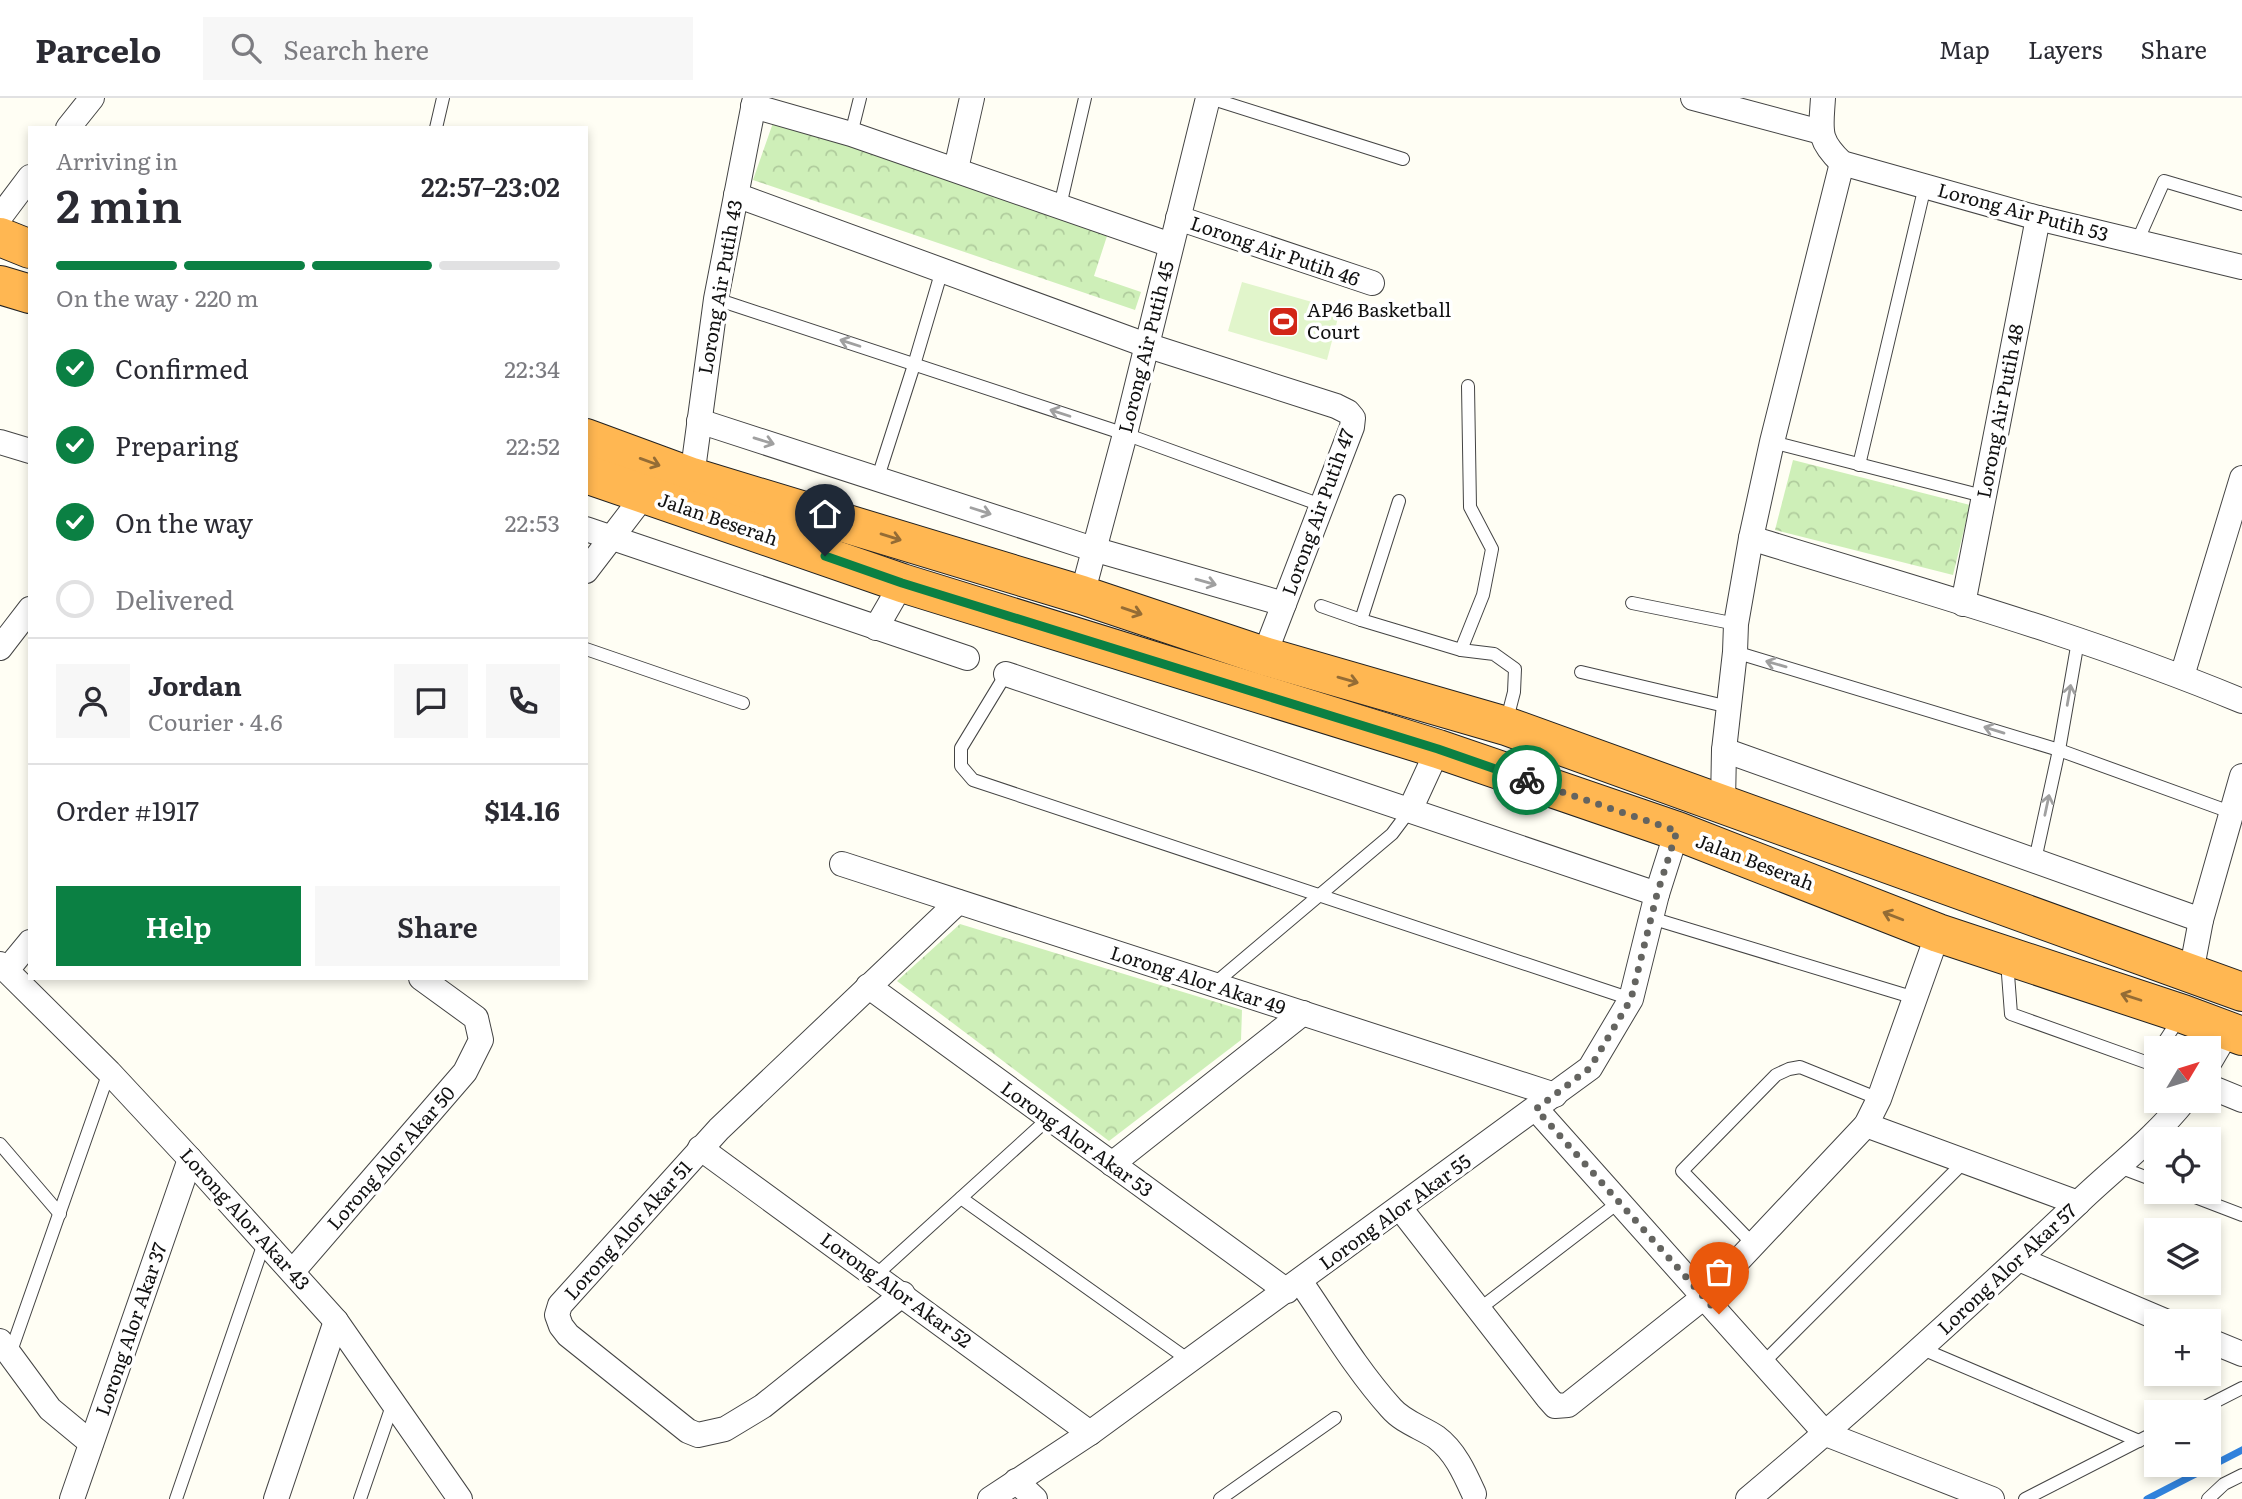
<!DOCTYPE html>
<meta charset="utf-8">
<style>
:root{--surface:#fff;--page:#f7f7f7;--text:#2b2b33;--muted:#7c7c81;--line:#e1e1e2;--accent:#0b8043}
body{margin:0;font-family:Literata,serif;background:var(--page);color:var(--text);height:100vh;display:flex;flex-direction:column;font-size:26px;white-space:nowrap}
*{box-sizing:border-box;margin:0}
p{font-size:23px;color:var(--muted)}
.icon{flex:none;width:38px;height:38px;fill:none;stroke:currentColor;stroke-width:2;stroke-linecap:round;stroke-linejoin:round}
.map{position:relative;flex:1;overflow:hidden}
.drawer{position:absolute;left:28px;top:28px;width:560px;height:854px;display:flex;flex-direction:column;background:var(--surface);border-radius:0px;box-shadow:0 4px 10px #0003}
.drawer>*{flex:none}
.needle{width:46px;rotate:52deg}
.buttons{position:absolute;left:2144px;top:938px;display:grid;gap:14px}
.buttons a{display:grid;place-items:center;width:77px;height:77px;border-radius:0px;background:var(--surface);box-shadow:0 4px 10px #0003;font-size:35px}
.pin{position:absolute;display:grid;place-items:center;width:60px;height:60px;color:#fff;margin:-72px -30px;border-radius:50% 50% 50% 0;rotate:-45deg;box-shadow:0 0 7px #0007}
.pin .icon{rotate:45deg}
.courier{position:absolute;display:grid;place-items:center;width:70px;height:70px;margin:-35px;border:5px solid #0b8043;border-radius:50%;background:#fff;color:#222;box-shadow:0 2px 9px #0007}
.overview em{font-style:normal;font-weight:600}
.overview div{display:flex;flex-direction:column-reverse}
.overview{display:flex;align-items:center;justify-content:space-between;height:119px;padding:0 28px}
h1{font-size:46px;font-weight:600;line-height:52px}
.bar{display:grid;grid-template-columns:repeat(4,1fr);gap:10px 7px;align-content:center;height:84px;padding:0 28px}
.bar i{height:9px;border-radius:5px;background:var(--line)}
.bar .active{background:var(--accent)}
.bar p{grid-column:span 4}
.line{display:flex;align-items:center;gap:18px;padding:0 28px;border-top:2px solid var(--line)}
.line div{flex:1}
.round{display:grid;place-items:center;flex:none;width:74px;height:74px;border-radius:0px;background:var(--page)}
ol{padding:0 28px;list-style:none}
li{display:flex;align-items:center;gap:21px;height:77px}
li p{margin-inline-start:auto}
li .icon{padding:7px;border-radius:50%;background:var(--accent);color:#fff;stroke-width:4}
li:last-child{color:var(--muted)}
li i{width:38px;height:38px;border:4px solid var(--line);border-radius:50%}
.action{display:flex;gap:14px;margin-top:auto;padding:14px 28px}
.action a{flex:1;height:80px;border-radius:0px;background:var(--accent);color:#fff;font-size:28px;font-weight:600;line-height:80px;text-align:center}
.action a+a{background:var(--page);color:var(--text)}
header{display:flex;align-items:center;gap:42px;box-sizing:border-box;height:98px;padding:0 35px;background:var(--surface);border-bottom:2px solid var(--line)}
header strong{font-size:33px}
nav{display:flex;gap:38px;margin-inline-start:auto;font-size:24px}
.search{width:490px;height:63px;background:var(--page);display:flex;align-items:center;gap:18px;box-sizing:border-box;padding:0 24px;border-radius:0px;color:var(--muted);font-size:26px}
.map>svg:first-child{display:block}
.park{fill:url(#park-crowns)}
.pitch{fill:#e1f5cb}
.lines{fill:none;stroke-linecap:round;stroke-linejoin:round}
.stream{stroke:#3182dc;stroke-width:7}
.lane-casing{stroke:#444;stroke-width:14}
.street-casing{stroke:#444;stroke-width:26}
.highway-casing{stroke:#222;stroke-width:40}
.lane{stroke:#fff;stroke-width:12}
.street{stroke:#fff;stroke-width:24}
.highway{stroke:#ffb752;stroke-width:38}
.oneway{stroke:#a0a0a0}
.oneway2{stroke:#946c35}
.done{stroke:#646460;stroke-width:7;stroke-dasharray:0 12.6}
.route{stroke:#0b8043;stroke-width:9}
.labels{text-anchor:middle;stroke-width:7;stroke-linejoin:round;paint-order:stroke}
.street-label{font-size:19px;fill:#111;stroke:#fff}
.poi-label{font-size:19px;fill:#111;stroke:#fff;text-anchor:start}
</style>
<header>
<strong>Parcelo</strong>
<div class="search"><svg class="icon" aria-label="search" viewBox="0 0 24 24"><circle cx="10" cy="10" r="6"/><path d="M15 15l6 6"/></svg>Search here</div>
<nav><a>Map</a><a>Layers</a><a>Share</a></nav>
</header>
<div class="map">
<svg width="2242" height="1401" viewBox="0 0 2242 1401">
<defs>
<pattern id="park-crowns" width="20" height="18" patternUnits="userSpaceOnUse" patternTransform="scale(1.75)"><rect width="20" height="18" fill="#ceefb8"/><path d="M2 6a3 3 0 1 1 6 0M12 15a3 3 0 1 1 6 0" fill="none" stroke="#b0cc9d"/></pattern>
</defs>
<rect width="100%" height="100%" fill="#fffef4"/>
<g class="park">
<polygon points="774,22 1108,135 1094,178 1141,194 1135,212 753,82"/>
<polygon points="1793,362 1970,407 1953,477 1775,432"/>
<polygon points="960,826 1242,912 1241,942 1109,1043 897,883"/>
</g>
<polygon class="pitch" points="1242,184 1340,212 1327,262 1228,233"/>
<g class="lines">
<polyline class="stream" points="2147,1401 2242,1352"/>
<defs>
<g id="lane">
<polyline points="1210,0 1403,61"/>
<polyline points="436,30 443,0"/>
<polyline points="851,36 860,0"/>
<polyline points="1060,108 1085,0"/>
<polyline points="2137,144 2164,83 2242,106"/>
<polyline points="716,201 1125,336 1321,407"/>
<polyline points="1468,288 1470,409 1492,451 1483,497 1461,552 1494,556 1515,571 1514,594 1506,625"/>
<polyline points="1772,344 1983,398"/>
<polyline points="1859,367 1925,88"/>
<polyline points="878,379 914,267 942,172"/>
<polyline points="1399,403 1361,522 1461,552"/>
<polyline points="1632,505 1736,526"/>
<polyline points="1321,508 1361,522"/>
<polyline points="586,551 743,605"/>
<polyline points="1735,554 2059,652 2233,715"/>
<polyline points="1581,574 1729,609"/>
<polyline points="1006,576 961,650 961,668 973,682 1631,901"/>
<polyline points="2035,762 2059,652 2078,543"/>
<polyline points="1651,820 1915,900"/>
<polyline points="2007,863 2011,916 2151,966 2156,957"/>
<polyline points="1214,886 1392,736 1410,712"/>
<polyline points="2160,950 2179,921"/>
<polyline points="0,1046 60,1116"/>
<polyline points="2119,1069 2156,1083"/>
<polyline points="2182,1094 2242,1117"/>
<polyline points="961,1100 1190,1263"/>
<polyline points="1754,1147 1682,1073 1776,977 1789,971 1800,969 1879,1001"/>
<polyline points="876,1177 1049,1020"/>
<polyline points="1478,1212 1619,1104"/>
<polyline points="1920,1250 2139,1343"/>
<polyline points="10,1256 109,974"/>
<polyline points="1763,1265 1965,1063"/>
<polyline points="2195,1314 2242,1290"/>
<polyline points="176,1401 265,1142"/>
<polyline points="360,1401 393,1305"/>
<polyline points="1220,1401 1335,1320"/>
<polyline points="2025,1401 2156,1334"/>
<polyline points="2208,1401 2224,1386 2242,1377"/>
</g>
<g id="street">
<polyline points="1693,0 1821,34"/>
<path d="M1823 0C1821 33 1817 41 1842 65L2038 120 2242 169"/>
<polyline points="753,8 851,36 1171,147"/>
<polyline points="68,30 92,0"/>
<polyline points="956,71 972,0"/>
<polyline points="736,97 1146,247 1336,308 1348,314 1353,320 1352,329 1264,558"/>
<polyline points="0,119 30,79"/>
<polyline points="1178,120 1372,185"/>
<polyline points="699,323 1093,451 1284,506"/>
<polyline points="0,344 30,353"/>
<polyline points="692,379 716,201 755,0"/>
<polyline points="586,431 967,560"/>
<path d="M1751 440C1915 491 2083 537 2242 603"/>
<polyline points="586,473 645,396"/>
<polyline points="1082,497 1125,336 1208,0"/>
<polyline points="1963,506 2038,120"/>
<polyline points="876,530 902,485"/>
<polyline points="0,550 30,511"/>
<polyline points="1006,576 1657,796"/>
<polyline points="2182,578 2242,380"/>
<polyline points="1724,652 2201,822"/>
<polyline points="1723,705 1724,652 1735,554 1736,526 1751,440 1772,344 1842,65"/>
<polyline points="1410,712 1438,651"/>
<polyline points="842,766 1555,997"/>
<polyline points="0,866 109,974 190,1061 336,1223 460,1401"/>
<polyline points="7,872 30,844"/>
<polyline points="2191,875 2201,822 2242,678"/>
<polyline points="868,888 1287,1193"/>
<polyline points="2208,967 2228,933"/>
<polyline points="2208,988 2242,1002"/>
<polyline points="1536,1011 1826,1336 1992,1401"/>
<polyline points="1866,1027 2078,1105"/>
<polyline points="700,1050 1090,1335"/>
<polyline points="1112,1066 1303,915"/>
<polyline points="1400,1110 1547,1299 1555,1308 1568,1307 1704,1199 1866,1027 1879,1001 1938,835"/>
<polyline points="2019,1161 2165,1223"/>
<polyline points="293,1173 465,974 481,942 476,920 421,880"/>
<path d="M1300 1183C1329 1225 1356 1271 1391 1310 1403 1324 1421 1329 1436 1339 1455 1353 1465 1376 1474 1396"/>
<polyline points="903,1196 763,1308 725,1331 698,1337 688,1333 568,1237 561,1228 557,1217 560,1207 719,1031 958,804"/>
<polyline points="2208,1242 2242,1256"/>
<polyline points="0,1243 50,1311 91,1345"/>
<polyline points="1016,1383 1035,1401"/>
<polyline points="72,1401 190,1061"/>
<polyline points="276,1401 336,1223"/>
<polyline points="990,1401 1090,1335 1590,970 1631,901 1657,796 1677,733"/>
<path d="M1748 1401C1861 1306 1970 1207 2077 1106 2113 1071 2153 1042 2184 1003"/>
</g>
<g id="highway">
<polyline points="0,139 30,151"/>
<polyline points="0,187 30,196"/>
<polyline points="586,340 692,379 1082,497 1264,558 1506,628 2242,894"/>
<polyline points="586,376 902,485 1438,651 1677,733 1938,835 2183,916 2242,938"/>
</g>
</defs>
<use href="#lane" class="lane-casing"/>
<use href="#street" class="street-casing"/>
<use href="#highway" class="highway-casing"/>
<use href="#lane" class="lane"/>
<use href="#street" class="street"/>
<use href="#highway" class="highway"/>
</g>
<defs><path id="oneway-shaft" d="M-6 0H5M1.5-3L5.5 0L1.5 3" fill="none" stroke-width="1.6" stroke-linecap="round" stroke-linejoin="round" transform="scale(1.75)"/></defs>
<g class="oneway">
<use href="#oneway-shaft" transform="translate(850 245) rotate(-162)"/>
<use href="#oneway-shaft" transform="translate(1060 315) rotate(-162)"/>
<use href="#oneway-shaft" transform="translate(764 343) rotate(17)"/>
<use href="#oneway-shaft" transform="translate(981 413) rotate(18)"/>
<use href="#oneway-shaft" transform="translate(1206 484) rotate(16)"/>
<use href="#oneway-shaft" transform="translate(1776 566) rotate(-164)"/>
<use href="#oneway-shaft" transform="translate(2069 597) rotate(-80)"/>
<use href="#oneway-shaft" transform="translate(1994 632) rotate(-163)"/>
<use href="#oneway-shaft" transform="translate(2047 707) rotate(-78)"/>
</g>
<g class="oneway2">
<use href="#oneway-shaft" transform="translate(650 364) rotate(20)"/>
<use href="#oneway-shaft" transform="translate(891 439) rotate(17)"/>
<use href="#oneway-shaft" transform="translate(1132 513) rotate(19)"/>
<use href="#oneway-shaft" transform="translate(1348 582) rotate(16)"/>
<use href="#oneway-shaft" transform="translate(1893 818) rotate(-159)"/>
<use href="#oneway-shaft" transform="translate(2131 899) rotate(-162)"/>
</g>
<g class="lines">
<polyline class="done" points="1527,682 1677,733 1657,796 1631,901 1590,970 1536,1011 1719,1216"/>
<polyline class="route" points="825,458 902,485 1438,651 1527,682"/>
</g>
<defs>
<symbol id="stadium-square" viewBox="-11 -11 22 22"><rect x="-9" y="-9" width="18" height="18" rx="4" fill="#d22617" stroke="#fff"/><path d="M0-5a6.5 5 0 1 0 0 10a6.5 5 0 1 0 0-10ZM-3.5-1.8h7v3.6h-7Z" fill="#fff"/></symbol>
</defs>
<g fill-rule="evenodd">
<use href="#stadium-square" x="1266" y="206" width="35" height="35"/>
</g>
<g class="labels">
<g class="street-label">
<text transform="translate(2023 114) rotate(15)" y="7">Lorong Air Putih 53</text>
<text transform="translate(1275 153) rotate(19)" y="7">Lorong Air Putih 46</text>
<text transform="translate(720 189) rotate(-80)" y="7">Lorong Air Putih 43</text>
<text transform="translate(1146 249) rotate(-76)" y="7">Lorong Air Putih 45</text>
<text transform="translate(2000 313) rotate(-79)" y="7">Lorong Air Putih 48</text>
<text transform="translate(1318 414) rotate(-70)" y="7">Lorong Air Putih 47</text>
<text transform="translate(718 421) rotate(19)" y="7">Jalan Beserah</text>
<text transform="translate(1755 764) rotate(21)" y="7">Jalan Beserah</text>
<text transform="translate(1198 882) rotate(18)" y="7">Lorong Alor Akar 49</text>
<text transform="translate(1077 1041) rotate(36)" y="7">Lorong Alor Akar 53</text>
<text transform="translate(391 1060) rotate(-49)" y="7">Lorong Alor Akar 50</text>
<text transform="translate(1395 1114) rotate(-36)" y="7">Lorong Alor Akar 55</text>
<text transform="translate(245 1121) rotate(48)" y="7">Lorong Alor Akar 43</text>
<text transform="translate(628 1132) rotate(-48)" y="7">Lorong Alor Akar 51</text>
<text transform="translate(2007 1171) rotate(-43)" y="7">Lorong Alor Akar 57</text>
<text transform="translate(896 1192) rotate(36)" y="7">Lorong Alor Akar 52</text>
<text transform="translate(131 1231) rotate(-71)" y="7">Lorong Alor Akar 37</text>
</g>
<g class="poi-label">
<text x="1307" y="219">AP46 Basketball<tspan x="1307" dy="22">Court</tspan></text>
</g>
</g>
</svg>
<div class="buttons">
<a><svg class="needle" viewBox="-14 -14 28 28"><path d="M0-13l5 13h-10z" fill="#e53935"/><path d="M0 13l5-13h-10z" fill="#7c7c81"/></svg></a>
<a><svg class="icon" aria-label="locate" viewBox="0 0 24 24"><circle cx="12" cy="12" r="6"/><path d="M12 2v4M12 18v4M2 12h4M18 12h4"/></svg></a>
<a><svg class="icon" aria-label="layers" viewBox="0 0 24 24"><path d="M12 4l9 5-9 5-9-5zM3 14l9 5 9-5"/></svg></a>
<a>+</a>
<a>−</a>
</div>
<div class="pin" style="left:1719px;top:1216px;background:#ea580c"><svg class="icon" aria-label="bag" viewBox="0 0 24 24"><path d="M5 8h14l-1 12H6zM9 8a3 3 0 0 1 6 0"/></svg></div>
<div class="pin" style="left:825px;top:458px;background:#1f2937"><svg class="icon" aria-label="home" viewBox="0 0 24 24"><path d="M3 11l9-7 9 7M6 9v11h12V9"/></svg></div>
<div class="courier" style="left:1527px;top:682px"><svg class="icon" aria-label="bike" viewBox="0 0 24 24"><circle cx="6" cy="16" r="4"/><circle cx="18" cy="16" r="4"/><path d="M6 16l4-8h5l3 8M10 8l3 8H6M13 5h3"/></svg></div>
<section class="drawer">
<div class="overview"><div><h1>2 min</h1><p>Arriving in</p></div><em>22:57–23:02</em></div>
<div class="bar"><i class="active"></i><i class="active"></i><i class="active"></i><i></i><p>On the way · 220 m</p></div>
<ol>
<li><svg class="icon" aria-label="check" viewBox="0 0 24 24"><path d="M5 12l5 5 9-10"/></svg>Confirmed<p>22:34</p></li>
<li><svg class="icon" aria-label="check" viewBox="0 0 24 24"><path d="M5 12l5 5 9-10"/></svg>Preparing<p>22:52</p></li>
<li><svg class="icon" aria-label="check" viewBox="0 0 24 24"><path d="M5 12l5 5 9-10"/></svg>On the way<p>22:53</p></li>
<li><i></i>Delivered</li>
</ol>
<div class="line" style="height:126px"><a class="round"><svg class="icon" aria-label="person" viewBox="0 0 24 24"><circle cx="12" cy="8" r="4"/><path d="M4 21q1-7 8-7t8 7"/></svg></a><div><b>Jordan</b><p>Courier · 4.6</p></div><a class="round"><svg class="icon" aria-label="chat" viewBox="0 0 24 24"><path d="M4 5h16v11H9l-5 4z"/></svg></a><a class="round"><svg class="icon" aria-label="phone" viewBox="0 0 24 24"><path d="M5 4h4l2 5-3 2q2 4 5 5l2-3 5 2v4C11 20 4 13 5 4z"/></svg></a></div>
<div class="line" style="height:91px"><div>Order #1917</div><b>$14.16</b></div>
<div class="action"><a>Help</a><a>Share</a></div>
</section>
</div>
